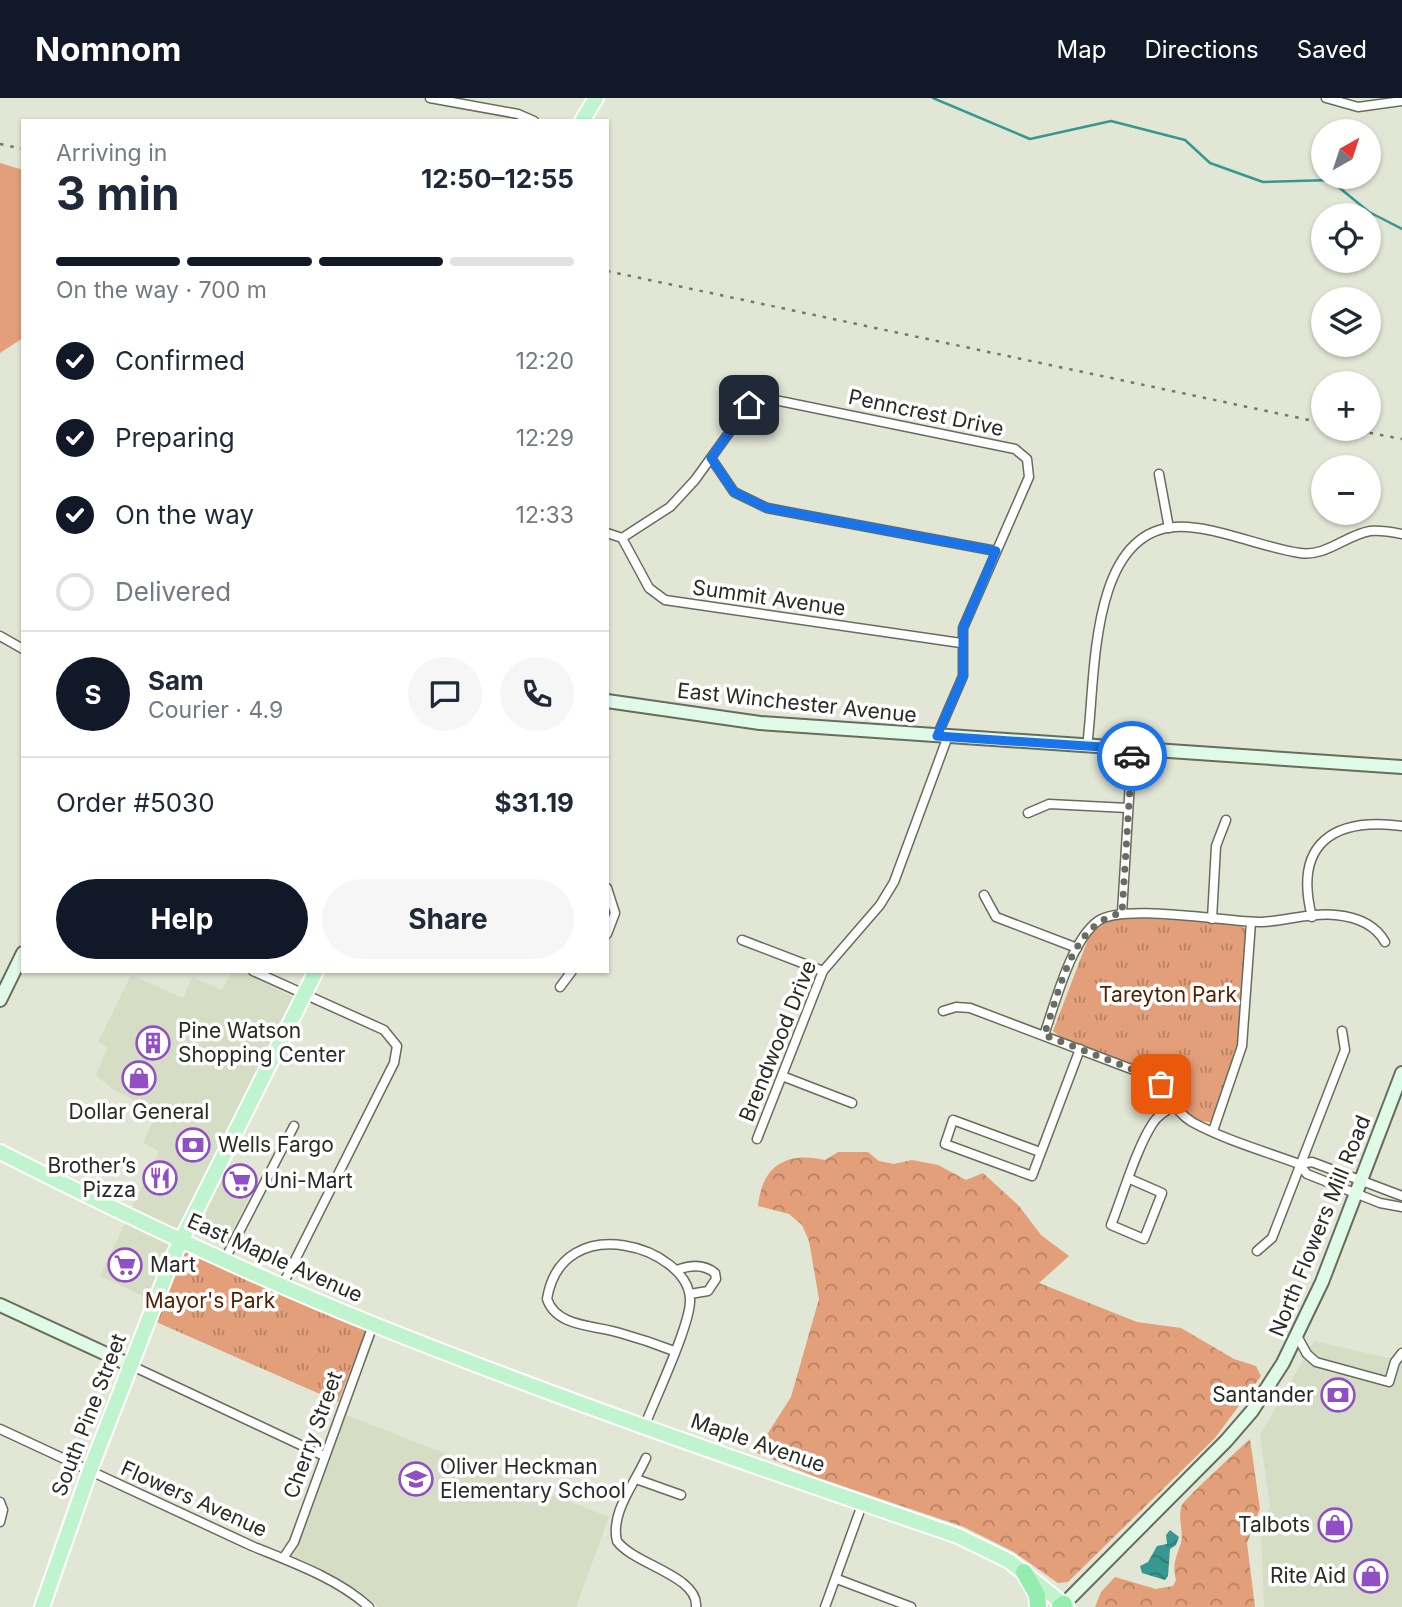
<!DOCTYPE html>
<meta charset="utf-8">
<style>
:root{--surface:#fff;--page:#f6f6f7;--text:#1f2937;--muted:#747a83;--line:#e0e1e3;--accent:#111827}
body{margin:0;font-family:Inter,sans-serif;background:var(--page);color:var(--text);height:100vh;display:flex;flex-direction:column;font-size:26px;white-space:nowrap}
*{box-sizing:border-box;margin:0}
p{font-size:23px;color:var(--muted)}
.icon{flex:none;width:38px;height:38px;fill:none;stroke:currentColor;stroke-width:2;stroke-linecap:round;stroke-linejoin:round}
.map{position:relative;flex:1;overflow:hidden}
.sheet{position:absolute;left:21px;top:21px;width:588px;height:854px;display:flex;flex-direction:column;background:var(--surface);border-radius:0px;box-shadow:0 2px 5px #0004}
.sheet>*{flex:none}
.needle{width:46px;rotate:39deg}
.tools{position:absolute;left:1311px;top:21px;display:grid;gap:14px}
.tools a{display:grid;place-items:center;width:70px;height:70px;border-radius:50%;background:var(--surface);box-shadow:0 2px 5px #0004;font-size:35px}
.pin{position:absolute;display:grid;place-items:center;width:60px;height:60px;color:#fff;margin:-30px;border-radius:14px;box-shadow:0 4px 10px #0006}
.courier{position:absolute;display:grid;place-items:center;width:70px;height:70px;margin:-35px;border:5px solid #1a73e8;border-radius:50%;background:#fff;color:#222;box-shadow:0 2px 9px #0007}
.head em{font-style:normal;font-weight:700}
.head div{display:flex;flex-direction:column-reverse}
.head{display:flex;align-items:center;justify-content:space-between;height:119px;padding:0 35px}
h1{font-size:46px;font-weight:700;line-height:52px}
.bar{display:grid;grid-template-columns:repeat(4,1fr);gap:10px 7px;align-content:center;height:84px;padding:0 35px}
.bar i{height:9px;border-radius:5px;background:var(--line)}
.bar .on{background:var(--accent)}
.bar p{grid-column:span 4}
.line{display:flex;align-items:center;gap:18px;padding:0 35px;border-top:2px solid var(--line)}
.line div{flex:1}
.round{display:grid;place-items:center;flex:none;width:74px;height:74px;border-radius:37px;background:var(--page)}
ol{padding:0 35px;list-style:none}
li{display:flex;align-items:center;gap:21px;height:77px}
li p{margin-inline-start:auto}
li .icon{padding:7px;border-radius:50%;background:var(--accent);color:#fff;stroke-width:4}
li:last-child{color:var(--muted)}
li i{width:38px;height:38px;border:4px solid var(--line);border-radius:50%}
.primary-button{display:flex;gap:14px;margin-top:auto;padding:14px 35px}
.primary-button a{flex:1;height:80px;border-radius:42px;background:var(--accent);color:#fff;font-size:28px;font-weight:700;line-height:80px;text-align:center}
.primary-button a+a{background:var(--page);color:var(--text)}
header{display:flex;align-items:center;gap:42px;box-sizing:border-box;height:98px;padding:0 35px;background:var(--accent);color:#fff}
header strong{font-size:33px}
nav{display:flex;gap:38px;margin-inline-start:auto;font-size:24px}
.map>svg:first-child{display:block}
.built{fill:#d6ddc5}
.grass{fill:#e29f79}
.forest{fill:url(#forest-crowns)}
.park{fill:url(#park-tufts)}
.water{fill:url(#water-waves)}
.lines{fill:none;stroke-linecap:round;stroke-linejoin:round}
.stream{stroke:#369890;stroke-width:2.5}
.street-casing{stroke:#686c5d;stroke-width:11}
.secondary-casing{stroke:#686c5d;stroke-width:16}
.primary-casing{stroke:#fff;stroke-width:18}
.highway-casing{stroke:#fff;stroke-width:19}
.street{stroke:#fff;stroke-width:8}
.secondary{stroke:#dffae7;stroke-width:12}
.primary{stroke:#bff4cf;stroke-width:14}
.highway{stroke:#94edaf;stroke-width:16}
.rail{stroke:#75776d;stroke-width:2.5;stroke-dasharray:3.5 7;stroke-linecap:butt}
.done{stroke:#6a6c63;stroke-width:7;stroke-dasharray:0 12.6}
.route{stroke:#1a73e8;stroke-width:9}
.labels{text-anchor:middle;stroke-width:7;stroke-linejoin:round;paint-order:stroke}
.street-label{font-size:21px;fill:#2a2b25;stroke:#fff}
.park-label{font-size:21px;fill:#532200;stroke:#fff}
.poi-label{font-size:21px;fill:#2a2b25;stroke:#fff;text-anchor:start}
</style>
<header>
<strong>Nomnom</strong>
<nav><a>Map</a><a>Directions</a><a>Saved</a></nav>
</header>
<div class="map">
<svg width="1402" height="1509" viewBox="0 0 1402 1509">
<defs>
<pattern id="forest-crowns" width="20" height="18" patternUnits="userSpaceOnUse" patternTransform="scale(1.75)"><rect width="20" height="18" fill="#e29f79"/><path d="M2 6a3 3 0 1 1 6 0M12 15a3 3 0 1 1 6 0" fill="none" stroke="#b78263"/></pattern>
<pattern id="park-tufts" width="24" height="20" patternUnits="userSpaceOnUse" patternTransform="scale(1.75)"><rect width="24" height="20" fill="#e29f79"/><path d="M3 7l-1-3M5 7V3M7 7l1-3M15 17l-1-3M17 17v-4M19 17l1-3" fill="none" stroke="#b78263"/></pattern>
<pattern id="water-waves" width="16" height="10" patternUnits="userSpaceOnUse" patternTransform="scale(1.75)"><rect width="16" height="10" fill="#369890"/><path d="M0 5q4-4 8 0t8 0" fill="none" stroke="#2e7c75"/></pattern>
</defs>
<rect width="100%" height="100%" fill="#e2e6d5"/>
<g class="built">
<polygon points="232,873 242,873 294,900 214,1059 257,1082 225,1149 178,1129 147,1200 100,1178 159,1053 143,1045 157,1014 112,991 96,977 108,949 98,944 131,877 183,900 192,879 222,892"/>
<polygon points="1314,1243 1402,1263 1402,1509 1264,1509 1261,1434 1270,1407 1260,1337"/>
<polygon points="346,1317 609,1419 576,1509 379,1509 358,1492 292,1460"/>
</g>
<polygon class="grass" points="0,65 23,72 23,240 0,255"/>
<g class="forest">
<path d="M838 1054H868L879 1063 894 1066 912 1062 938 1067 966 1082 983 1075 1019 1108 1041 1137 1069 1158 1039 1185 1137 1224 1181 1230 1234 1261 1256 1268 1261 1278 1215 1340 1068 1484 1058 1485 1014 1454 964 1429 813 1378 750 1352 768 1335 791 1299 819 1201 809 1143 802 1127 789 1116 758 1108C762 1068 786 1053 825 1062Z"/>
<path d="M1250 1341 1260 1411 1247 1445 1255 1509H1095L1101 1494 1115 1479 1156 1491 1173 1488 1176 1482C1172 1466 1176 1460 1181 1445 1184 1433 1177 1420 1182 1407 1184 1402 1242 1348 1250 1341Z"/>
</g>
<g class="park">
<path d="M1124 819 1239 826 1248 833 1239 946 1211 1024C1181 1026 1173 985 1150 973 1125 959 1072 951 1053 933L1090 836 1111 821Z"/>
<polygon points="185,1149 367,1230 338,1304 154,1223"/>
</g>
<polygon class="water" points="1170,1432 1179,1439 1176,1447 1170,1451 1168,1478 1165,1482 1142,1475 1140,1468 1148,1464 1157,1448 1167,1446 1166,1437"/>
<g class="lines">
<polyline class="stream" points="933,0 1030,41 1111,23 1185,42 1210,65 1263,84 1330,82 1369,114 1402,131"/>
<defs>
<g id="street">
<polyline points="430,0 518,16 534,23"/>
<polyline points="1326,0 1358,9 1402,3"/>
<polyline points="711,360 734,394 767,410 996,453"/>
<polyline points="1159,376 1169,430"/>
<polyline points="607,435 622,440 649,490 665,502 961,545"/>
<polyline points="622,440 670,409 695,382 749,307 758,302 770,301 1015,351 1027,361 1029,379 963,530 963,578 937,638"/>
<polyline points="0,538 23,551"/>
<path d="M1087 648C1096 587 1087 435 1175 429 1210 426 1263 450 1300 455 1326 459 1346 437 1370 433 1381 432 1392 434 1402 436"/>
<polyline points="1028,715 1049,706 1128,710"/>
<polyline points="607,790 615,815 607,836"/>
<polyline points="984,797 996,819 1077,850"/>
<polyline points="1122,815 1132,651"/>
<path d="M1312 819C1293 745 1334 719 1402 728"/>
<polyline points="1212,821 1216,748 1226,722"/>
<polyline points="742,842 823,873"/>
<polyline points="253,873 384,932 397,948 394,965 283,1186"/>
<polyline points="560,889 572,873"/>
<path d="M943 913 956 909 970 910 1147 977C1167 989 1172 1012 1192 1024 1225 1042 1264 1053 1299 1066L1312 1064 1402 1098"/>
<path d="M1044 937C1055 906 1071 842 1098 823 1123 805 1226 824 1262 824 1286 823 1312 814 1336 817 1356 819 1375 826 1385 844"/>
<polyline points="782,978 852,1005"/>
<polyline points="1213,1033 1242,948 1251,824"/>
<polyline points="757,1041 823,873 880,807 894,784 948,638"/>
<polyline points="1040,1054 953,1022 945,1046 1032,1078 1080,951"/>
<polyline points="1299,1066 1307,1076 1380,1105 1402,1109"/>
<path d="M1130 1081 1162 1095 1144 1141 1111 1127C1123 1097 1136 1051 1153 1025 1158 1017 1167 1012 1174 1008"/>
<polyline points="1257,1153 1272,1140 1345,952 1342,933"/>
<polyline points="225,1161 294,1028"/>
<path d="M677 1172C690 1167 704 1166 715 1175L716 1181 708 1193 690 1196"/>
<polyline points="1297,1238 1307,1256 1316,1264 1389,1284 1395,1264 1402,1255"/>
<polyline points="130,1267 324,1358"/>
<path d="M645 1327C655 1301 691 1225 690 1202 690 1150 562 1109 547 1201 557 1230 596 1227 620 1235 638 1240 656 1246 674 1253"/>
<path d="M0 1331 252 1448C291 1464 337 1480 369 1509"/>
<path d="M646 1360C635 1385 610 1415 617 1443 633 1466 699 1478 696 1509"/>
<polyline points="636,1381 681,1397"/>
<polyline points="0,1404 3,1412 0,1424"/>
<polyline points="284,1459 294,1444 373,1227"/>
<polyline points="837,1481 911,1509"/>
<polyline points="825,1509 863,1404"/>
</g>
<g id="secondary">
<polyline points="607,603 760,625 1402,669"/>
<polyline points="0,902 23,855"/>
<polyline points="0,1207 130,1267"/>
<polyline points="1064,1506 1226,1343 1252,1313 1283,1265 1322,1184 1402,975"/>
</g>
<g id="primary">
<polyline points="582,23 596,0"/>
<path d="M0 1054C122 1116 248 1176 375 1227 567 1304 763 1371 958 1438L1009 1463 1067 1509"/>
<polyline points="42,1509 90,1372 173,1159 316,873"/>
</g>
<g id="highway">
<polyline points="1024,1474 1037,1497 1038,1509"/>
<polyline points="1060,1509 1064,1506"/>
</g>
</defs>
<use href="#street" class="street-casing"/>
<use href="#secondary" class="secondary-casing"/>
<use href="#primary" class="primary-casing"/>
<use href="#highway" class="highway-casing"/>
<use href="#street" class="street"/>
<use href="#secondary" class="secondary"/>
<use href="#primary" class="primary"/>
<use href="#highway" class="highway"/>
<g class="rail">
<polyline points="0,46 23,51"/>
<polyline points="607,173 1323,325"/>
<polyline points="1349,331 1402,341"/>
</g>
</g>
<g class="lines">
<path class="done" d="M1132 658 1122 815C1070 825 1060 894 1044 937L1147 977 1161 986"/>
<polyline class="route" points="749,307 711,360 734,394 767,410 996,453 963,530 963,578 937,638 1132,651 1132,658"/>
</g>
<defs>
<symbol id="building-ring" viewBox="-11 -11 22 22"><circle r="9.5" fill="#fff" stroke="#904fc4" stroke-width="1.5"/><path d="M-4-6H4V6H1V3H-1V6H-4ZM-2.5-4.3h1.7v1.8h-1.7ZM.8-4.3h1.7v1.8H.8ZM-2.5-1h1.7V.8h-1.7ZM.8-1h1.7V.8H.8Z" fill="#904fc4"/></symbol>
<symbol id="shop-ring" viewBox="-11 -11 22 22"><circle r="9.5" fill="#fff" stroke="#904fc4" stroke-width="1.5"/><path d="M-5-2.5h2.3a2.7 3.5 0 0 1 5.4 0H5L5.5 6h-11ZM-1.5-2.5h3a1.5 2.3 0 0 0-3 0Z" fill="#904fc4"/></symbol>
<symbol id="bank-ring" viewBox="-11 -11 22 22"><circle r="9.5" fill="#fff" stroke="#904fc4" stroke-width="1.5"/><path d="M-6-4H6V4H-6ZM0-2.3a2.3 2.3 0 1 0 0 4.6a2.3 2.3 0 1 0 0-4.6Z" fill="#904fc4"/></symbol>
<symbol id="restaurant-ring" viewBox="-11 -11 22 22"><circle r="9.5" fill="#fff" stroke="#904fc4" stroke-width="1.5"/><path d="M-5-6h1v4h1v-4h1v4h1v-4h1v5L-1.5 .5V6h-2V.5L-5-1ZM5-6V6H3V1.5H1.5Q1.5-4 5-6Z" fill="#904fc4"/></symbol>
<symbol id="supermarket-ring" viewBox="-11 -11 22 22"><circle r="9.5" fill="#fff" stroke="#904fc4" stroke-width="1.5"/><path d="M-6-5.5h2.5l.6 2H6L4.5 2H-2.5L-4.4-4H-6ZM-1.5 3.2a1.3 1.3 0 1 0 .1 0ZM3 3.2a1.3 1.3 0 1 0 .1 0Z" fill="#904fc4"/></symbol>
<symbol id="school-ring" viewBox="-11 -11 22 22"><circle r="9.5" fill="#fff" stroke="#904fc4" stroke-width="1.5"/><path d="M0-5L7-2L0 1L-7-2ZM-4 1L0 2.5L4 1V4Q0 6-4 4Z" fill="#904fc4"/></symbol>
</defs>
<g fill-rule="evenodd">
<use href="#building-ring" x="134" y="926" width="38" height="38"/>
<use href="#shop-ring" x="120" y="961" width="38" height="38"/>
<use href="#bank-ring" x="174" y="1028" width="38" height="38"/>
<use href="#restaurant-ring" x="141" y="1061" width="38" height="38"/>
<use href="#supermarket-ring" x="221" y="1064" width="38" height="38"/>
<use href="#supermarket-ring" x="106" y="1148" width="38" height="38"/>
<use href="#bank-ring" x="1319" y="1278" width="38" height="38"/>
<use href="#school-ring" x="397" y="1362" width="38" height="38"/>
<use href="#shop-ring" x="1316" y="1408" width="38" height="38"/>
<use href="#shop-ring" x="1352" y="1459" width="38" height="38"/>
</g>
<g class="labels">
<g class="street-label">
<text transform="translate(926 315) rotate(12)" y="7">Penncrest Drive</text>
<text transform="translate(769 500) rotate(8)" y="7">Summit Avenue</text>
<text transform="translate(797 605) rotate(6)" y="7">East Winchester Avenue</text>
<text transform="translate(778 943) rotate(-68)" y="7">Brendwood Drive</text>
<text transform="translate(1320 1128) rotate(-68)" y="7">North Flowers Mill Road</text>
<text transform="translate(275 1160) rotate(24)" y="7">East Maple Avenue</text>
<text transform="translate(89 1317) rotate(-69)" y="7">South Pine Street</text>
<text transform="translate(313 1337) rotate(-70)" y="7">Cherry Street</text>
<text transform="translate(758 1345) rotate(19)" y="7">Maple Avenue</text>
<text transform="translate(194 1401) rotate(24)" y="7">Flowers Avenue</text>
</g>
<g class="park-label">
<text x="1168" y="904">Tareyton Park</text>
<text x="210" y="1210">Mayor's Park</text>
</g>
<g class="poi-label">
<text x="178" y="940">Pine Watson<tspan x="178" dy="24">Shopping Center</tspan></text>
<text x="139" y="1021" text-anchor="middle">Dollar General</text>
<text x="218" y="1054">Wells Fargo</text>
<text x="136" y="1075" text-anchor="end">Brother’s<tspan x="136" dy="24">Pizza</tspan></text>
<text x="264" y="1090">Uni-Mart</text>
<text x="150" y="1174">Mart</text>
<text x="1314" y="1304" text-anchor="end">Santander</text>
<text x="440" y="1376">Oliver Heckman<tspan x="440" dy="24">Elementary School</tspan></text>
<text x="1310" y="1434" text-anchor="end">Talbots</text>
<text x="1346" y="1485" text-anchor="end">Rite Aid</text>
</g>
</g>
</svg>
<div class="tools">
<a><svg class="needle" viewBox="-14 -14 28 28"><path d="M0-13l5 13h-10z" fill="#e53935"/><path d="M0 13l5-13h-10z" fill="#747a83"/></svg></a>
<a><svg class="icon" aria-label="locate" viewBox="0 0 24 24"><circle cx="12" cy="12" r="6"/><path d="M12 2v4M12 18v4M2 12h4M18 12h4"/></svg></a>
<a><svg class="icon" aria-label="layers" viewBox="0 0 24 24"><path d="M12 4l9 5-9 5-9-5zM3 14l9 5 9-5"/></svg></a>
<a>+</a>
<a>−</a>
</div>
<div class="pin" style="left:1161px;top:986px;background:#ea580c"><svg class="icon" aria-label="bag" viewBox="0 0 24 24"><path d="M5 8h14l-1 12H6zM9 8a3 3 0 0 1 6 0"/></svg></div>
<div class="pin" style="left:749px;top:307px;background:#1f2937"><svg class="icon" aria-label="home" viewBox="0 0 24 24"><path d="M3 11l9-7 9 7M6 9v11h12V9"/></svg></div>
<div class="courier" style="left:1132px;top:658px"><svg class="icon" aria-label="car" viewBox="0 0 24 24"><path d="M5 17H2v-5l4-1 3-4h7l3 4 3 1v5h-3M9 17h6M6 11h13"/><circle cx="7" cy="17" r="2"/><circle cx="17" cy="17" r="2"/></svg></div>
<section class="sheet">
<div class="head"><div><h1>3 min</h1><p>Arriving in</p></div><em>12:50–12:55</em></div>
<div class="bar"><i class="on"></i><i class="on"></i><i class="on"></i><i></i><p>On the way · 700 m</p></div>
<ol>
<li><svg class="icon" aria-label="check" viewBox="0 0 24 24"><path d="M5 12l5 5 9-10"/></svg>Confirmed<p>12:20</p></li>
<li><svg class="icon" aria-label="check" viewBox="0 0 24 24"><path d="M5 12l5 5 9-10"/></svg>Preparing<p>12:29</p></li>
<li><svg class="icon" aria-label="check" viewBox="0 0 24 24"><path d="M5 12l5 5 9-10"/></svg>On the way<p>12:33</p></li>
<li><i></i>Delivered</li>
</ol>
<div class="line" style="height:126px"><b class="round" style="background:var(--accent);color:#fff">S</b><div><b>Sam</b><p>Courier · 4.9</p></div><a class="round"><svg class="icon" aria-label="chat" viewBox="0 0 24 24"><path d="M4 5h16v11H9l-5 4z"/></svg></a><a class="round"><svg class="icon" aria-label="phone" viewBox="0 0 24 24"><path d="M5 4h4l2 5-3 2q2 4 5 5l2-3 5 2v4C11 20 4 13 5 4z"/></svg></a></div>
<div class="line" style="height:91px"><div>Order #5030</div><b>$31.19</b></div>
<div class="primary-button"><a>Help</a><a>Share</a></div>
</section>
</div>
